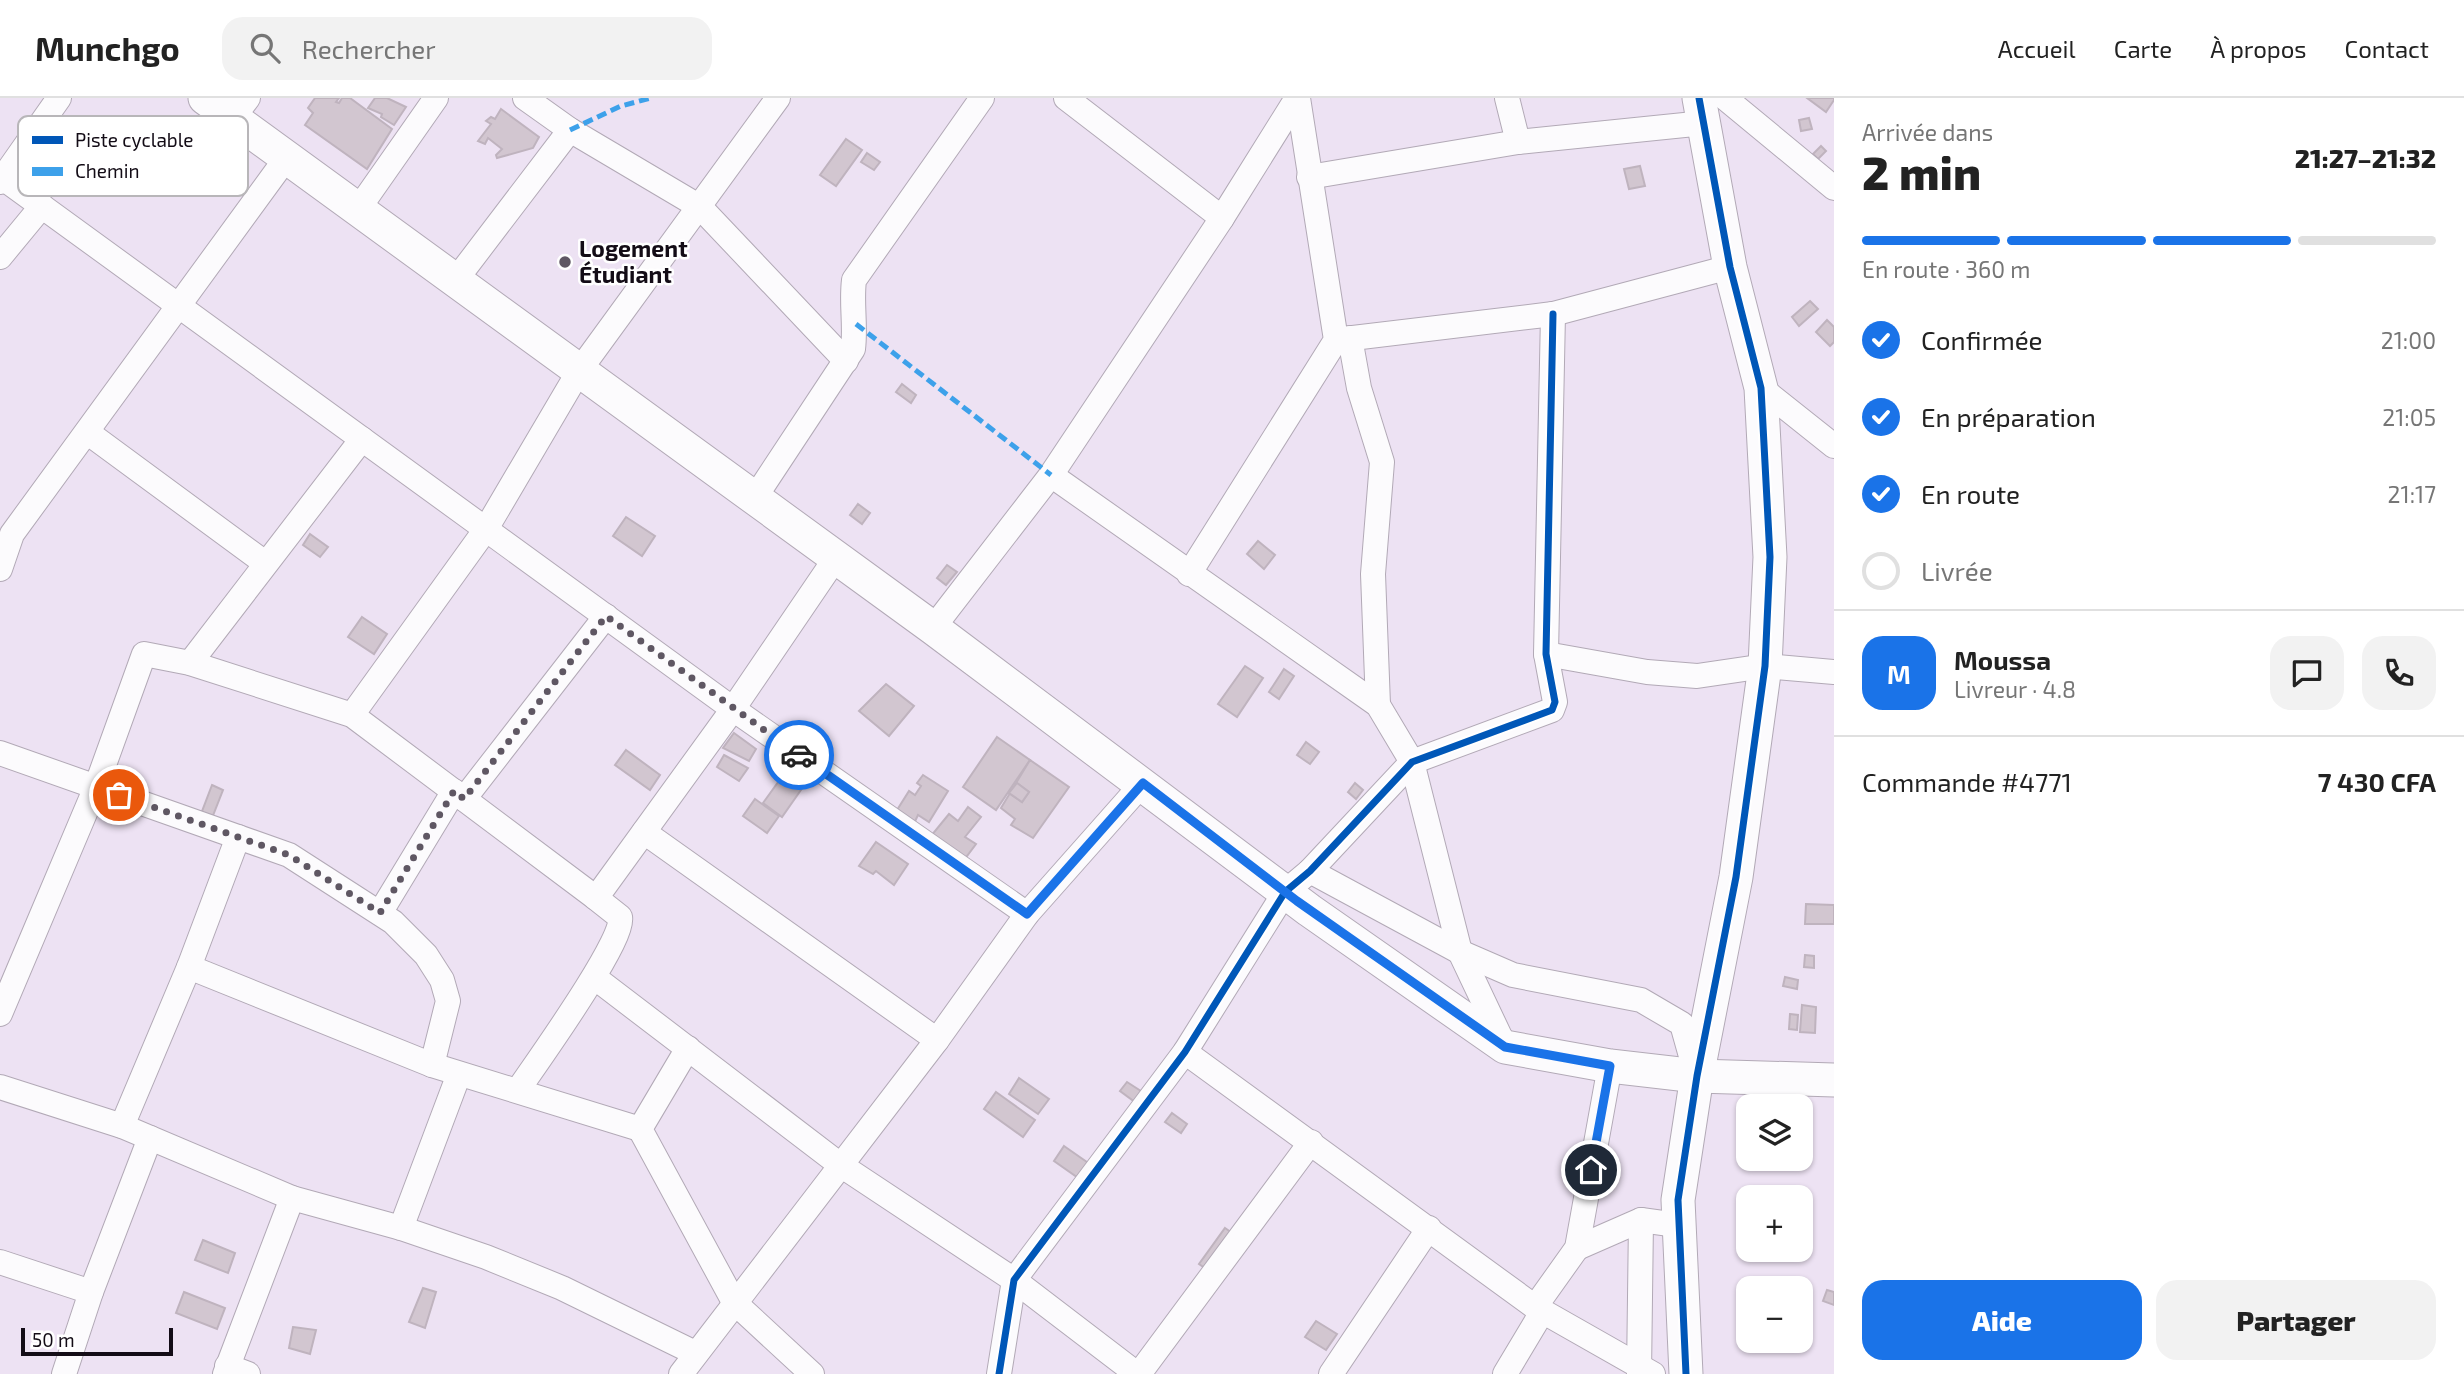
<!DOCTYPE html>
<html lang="fr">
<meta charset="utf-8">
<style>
:root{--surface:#fff;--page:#f2f2f2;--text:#222;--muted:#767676;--line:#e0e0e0;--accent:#1a73e8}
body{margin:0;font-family:"Exo 2",sans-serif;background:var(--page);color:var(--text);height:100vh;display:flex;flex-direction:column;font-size:26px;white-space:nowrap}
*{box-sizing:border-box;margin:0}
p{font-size:23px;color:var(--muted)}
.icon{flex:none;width:38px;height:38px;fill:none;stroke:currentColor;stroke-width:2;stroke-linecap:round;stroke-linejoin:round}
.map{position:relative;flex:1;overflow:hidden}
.side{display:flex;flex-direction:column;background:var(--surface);width:630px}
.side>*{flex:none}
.fabs{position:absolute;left:1736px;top:996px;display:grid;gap:14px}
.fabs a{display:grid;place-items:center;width:77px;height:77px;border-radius:14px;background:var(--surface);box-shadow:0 2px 5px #0004;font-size:35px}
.scale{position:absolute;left:21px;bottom:18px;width:152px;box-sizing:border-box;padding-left:7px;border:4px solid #130c16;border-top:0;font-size:19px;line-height:24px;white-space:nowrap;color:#130c16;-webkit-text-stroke:5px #fff;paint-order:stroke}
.pin{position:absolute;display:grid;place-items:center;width:60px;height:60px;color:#fff;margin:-30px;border:4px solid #fff;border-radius:50%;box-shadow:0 2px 7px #0007}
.courier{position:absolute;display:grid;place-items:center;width:70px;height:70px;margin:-35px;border:5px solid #1a73e8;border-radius:50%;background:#fff;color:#222;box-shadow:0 2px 9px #0007}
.summary em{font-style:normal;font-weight:800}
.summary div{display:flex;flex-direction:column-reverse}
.summary{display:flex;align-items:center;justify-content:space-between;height:119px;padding:0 28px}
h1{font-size:46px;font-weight:800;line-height:52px}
.bar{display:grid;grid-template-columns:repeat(4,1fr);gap:10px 7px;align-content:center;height:84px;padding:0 28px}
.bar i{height:9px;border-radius:5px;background:var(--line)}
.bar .selected{background:var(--accent)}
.bar p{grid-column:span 4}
.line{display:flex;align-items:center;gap:18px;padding:0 28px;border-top:2px solid var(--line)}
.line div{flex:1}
.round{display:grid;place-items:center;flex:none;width:74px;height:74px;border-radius:21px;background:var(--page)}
ol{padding:0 28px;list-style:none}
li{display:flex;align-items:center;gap:21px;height:77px}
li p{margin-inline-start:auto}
li .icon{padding:7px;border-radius:50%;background:var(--accent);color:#fff;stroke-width:4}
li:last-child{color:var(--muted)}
li i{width:38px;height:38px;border:4px solid var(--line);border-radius:50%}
.primary-button{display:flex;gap:14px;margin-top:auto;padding:14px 28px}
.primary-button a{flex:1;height:80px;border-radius:21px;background:var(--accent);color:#fff;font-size:28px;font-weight:800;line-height:80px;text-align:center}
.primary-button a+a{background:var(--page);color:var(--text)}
header{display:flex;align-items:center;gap:42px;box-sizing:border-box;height:98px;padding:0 35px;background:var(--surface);border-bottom:2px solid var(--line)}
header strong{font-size:33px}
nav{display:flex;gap:38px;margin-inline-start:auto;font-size:24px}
.search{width:490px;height:63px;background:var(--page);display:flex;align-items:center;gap:18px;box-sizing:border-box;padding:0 24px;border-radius:21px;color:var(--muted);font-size:26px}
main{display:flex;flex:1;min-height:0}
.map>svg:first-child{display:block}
.building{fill:#d2c6d0;stroke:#bfb3be;stroke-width:2;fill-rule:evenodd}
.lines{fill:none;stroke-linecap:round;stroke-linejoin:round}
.street-casing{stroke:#b2a9b6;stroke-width:26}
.secondary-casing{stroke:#b2a9b6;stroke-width:35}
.street{stroke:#fcfbfd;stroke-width:24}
.secondary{stroke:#fcfbfd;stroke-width:33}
.quiet{stroke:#3da1ea;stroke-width:5;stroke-dasharray:10 5;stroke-linecap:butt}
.cycleway-casing{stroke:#fff;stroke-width:11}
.cycleway{stroke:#0057b8;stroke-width:7}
.done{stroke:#5f5763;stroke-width:7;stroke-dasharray:0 12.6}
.route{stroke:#1a73e8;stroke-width:9}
.poi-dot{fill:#5f5763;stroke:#fff;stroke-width:2.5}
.labels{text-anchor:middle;stroke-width:5;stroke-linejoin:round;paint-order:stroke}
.poi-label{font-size:23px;font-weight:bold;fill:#130c16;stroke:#fff;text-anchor:start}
.key{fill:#fff;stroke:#b8b6b9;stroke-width:2}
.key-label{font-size:19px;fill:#130c16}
</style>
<header>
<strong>Munchgo</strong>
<div class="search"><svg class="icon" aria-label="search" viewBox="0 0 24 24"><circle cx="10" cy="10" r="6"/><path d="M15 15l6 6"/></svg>Rechercher</div>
<nav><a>Accueil</a><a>Carte</a><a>À propos</a><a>Contact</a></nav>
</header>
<main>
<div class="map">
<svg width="1834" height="1276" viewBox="0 0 1834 1276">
<rect width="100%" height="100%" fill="#ede2f3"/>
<g class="building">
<polygon points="315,0 339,0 336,4 339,5 342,0 350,0 392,31 367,71 305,27 313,15 308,10"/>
<polygon points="375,0 387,0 406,9 394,27 381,19 382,16 368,10"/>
<polygon points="1807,0 1834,0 1834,2 1826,14"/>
<polygon points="501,11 539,39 533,50 497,60 496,57 502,51 488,40 485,46 478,43 491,26 486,23 491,19 495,21"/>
<polygon points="1809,20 1812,31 1801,33 1799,22"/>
<polygon points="846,41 862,52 836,88 820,77"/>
<polygon points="1821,48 1826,53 1818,61 1813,56"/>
<polygon points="867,55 880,64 874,72 861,64"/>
<polygon points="1640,68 1645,88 1629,91 1624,71"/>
<polygon points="1810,203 1818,211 1799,228 1792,219"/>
<polygon points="1827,222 1834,229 1834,244 1830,248 1816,234"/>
<polygon points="902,286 916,297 911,305 896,294"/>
<polygon points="858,406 870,415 862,426 850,417"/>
<polygon points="626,419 655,438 642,458 613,438"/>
<polygon points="310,436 328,449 320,459 303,447"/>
<polygon points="1258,443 1275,457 1264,471 1247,456"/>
<polygon points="947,467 957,474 946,487 937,480"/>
<polygon points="362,519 387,536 374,556 348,539"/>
<polygon points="1245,568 1263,580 1237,619 1218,606"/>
<polygon points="1284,571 1294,578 1279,601 1269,594"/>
<polygon points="886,586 914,608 889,638 859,613"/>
<polygon points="734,635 756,651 749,663 723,650"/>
<polygon points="997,639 1030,662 996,712 963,689"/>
<polygon points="1306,644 1319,654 1310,666 1297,657"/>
<polygon points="626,652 660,677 650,692 615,667"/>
<polygon points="724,657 748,670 739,683 717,669"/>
<path d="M1030 662 1069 689 1033 740 1011 727 1015 721 1001 710ZM1017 685 1029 694 1022 704 1009 695Z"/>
<polygon points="784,676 803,689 782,719 763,705"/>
<polygon points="923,677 948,693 929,724 918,717 910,734 892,720 909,693 915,697 921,688 917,685"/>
<polygon points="1017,685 1029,694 1022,704 1009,695"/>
<polygon points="1355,685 1363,692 1356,701 1348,694"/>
<polygon points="212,687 223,692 212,720 201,716"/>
<polygon points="755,701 779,718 767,735 743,718"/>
<polygon points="968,709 981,719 965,739 976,746 958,770 926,744 949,716 958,723"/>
<polygon points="876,744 908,766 894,787 876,773 873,776 859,768"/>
<polygon points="1806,806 1834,807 1834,826 1805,826"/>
<polygon points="1805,857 1814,858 1814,870 1804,869"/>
<polygon points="1785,879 1798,882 1797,891 1783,888"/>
<polygon points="1802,907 1816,909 1815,935 1800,934"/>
<polygon points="1790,916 1798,917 1797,932 1789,931"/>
<polygon points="1019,980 1049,1001 1038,1016 1009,996"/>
<polygon points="1127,984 1147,997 1139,1007 1120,993"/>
<polygon points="996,994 1035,1022 1023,1039 984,1011"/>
<polygon points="1172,1015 1187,1026 1181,1035 1165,1024"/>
<polygon points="1064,1048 1094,1069 1084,1084 1054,1063"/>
<polygon points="1225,1130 1238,1139 1212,1175 1199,1166"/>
<polygon points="203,1142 235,1155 228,1175 195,1162"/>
<polygon points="423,1190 436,1194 425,1230 409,1224"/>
<polygon points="1827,1192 1834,1194 1834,1207 1823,1203"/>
<polygon points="184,1194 225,1210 217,1231 176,1215"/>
<polygon points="1316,1223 1337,1236 1326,1252 1305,1239"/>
<polygon points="293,1229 316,1232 310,1256 289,1250"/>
</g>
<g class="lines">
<defs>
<g id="street">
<polyline points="525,0 570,32 700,109 846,263"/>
<polyline points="1066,0 1222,120"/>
<polyline points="1507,0 1518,44"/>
<polyline points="1725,0 1834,90"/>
<polyline points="233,20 248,0"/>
<polyline points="1309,79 1518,44 1704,25"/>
<polyline points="3,80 733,611 1027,816"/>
<polyline points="0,84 59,0"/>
<polyline points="359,110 436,0"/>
<polyline points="0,159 42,108"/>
<polyline points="455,183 570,32"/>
<polyline points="1350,240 1359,290 1382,364 1373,476 1378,607"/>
<polyline points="1336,242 1553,216 1730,169"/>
<polyline points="1761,290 1834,348"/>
<polyline points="87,334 265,465"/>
<polyline points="1051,377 1378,607 1412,664 1460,854 1505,949"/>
<path d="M754 401 853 251C856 227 851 206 854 182L982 0"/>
<polyline points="0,471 12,436 287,59"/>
<polyline points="1189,476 1336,242 1298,0"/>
<polyline points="933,530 1051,377 1222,120 1297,0"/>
<polyline points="1546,556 1647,574 1697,578 1765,568 1834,574"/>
<polyline points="190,565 362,341"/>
<polyline points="352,617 486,431 579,273 778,0"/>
<polyline points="0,655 289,757 393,824 426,857 442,882 448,903 432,967"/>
<polyline points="464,701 606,518"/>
<polyline points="644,734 937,942"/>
<polyline points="1310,773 1460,854 1513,877 1641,902 1682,926 1696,976"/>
<polyline points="380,815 454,693"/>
<polyline points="189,869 432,967 640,1031"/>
<polyline points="594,879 839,1066 1014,1182 1137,1276"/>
<polyline points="0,916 96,689 144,556 190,565 352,617 596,800"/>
<polyline points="688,950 640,1031 734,1204 812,1276"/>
<polyline points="1185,954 1535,1209 1653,1276"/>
<polyline points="0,989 122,1028 292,1100 401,1130 486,1159 562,1190 695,1255"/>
<path d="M518 992C535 967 627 839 620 819L596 800 733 611 835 461"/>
<polyline points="122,1028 189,869 238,739"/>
<polyline points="401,1130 459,976"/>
<polyline points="1577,1150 1641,1122 1677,1127"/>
<polyline points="0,1164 91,1194"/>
<polyline points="1535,1209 1577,1150 1610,968"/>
<polyline points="227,1268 248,1276"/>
<polyline points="64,1276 91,1194 150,1040"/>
<polyline points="225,1276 292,1100"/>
<polyline points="681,1276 937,942 1027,816 1143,685"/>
<polyline points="999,1276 1014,1182 1185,954 1285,794 1310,773 1412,664 1552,612 1555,604 1546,556 1553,216"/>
<polyline points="1139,1276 1311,1044"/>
<polyline points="1331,1276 1429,1130"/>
<polyline points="1505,1276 1542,1214"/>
<polyline points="1639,1276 1641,1122"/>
</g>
<g id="secondary">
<polyline points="205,0 933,530 1309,812 1505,949 1610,968 1697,978 1834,982"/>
<polyline points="1686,1276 1678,1102 1697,978 1736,779 1765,568 1770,459 1761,290 1730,169 1699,0"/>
</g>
</defs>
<use href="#street" class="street-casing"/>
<use href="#secondary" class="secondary-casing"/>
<use href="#street" class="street"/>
<use href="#secondary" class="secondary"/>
<g class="quiet">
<polyline points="570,32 621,8 651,0"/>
<polyline points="856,226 1051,377"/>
</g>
<defs>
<g id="cycleway">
<polyline points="999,1276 1014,1182 1185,954 1285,794 1310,773 1412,664 1552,612 1555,604 1546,556 1553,216"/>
<polyline points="1686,1276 1678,1102 1697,978 1736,779 1765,568 1770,459 1761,290 1730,169 1699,0"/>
</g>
</defs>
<use href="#cycleway" class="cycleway-casing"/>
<use href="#cycleway" class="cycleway"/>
</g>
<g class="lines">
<polyline class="done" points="119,697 289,757 380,815 454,693 464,701 606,518 799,657"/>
<polyline class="route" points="799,657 1027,816 1143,685 1297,803 1505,949 1610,968 1591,1072"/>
</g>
<circle class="poi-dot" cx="565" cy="164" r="7"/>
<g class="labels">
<g class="poi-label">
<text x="579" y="159">Logement<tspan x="579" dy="26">Étudiant</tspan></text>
</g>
</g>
<rect x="18" y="18" width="230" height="80" rx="10" class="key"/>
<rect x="32" y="38" width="31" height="8" fill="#0057b8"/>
<rect x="32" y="69" width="31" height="9" fill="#3da1ea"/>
<g class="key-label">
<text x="75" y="49">Piste cyclable</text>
<text x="75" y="80">Chemin</text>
</g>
</svg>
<div class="fabs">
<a><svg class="icon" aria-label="layers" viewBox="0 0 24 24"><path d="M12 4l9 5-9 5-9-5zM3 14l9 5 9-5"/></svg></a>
<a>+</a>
<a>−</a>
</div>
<div class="scale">50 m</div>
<div class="pin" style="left:119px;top:697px;background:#ea580c"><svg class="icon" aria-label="bag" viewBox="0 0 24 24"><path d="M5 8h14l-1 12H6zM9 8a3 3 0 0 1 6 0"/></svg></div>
<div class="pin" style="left:1591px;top:1072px;background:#1f2937"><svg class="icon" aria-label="home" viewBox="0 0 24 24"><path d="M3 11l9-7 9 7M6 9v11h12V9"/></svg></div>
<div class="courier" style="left:799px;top:657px"><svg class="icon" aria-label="car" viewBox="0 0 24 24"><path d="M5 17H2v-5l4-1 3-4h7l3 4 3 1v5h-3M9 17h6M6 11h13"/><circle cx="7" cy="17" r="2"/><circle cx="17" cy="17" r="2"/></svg></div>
</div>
<section class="side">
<div class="summary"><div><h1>2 min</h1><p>Arrivée dans</p></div><em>21:27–21:32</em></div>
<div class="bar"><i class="selected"></i><i class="selected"></i><i class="selected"></i><i></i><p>En route · 360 m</p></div>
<ol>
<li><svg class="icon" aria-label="check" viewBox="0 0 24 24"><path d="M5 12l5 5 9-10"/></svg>Confirmée<p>21:00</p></li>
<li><svg class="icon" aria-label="check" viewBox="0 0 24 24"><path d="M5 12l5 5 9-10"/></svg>En préparation<p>21:05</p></li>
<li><svg class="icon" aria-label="check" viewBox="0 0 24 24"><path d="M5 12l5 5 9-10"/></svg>En route<p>21:17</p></li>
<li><i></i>Livrée</li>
</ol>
<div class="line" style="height:126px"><b class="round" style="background:var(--accent);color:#fff">M</b><div><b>Moussa</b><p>Livreur · 4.8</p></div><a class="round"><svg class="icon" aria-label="chat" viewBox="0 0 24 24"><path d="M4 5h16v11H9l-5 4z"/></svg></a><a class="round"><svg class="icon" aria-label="phone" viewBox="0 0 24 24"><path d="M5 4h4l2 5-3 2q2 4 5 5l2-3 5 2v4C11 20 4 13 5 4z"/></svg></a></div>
<div class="line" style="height:91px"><div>Commande #4771</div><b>7 430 CFA</b></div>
<div class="primary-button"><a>Aide</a><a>Partager</a></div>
</section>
</main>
